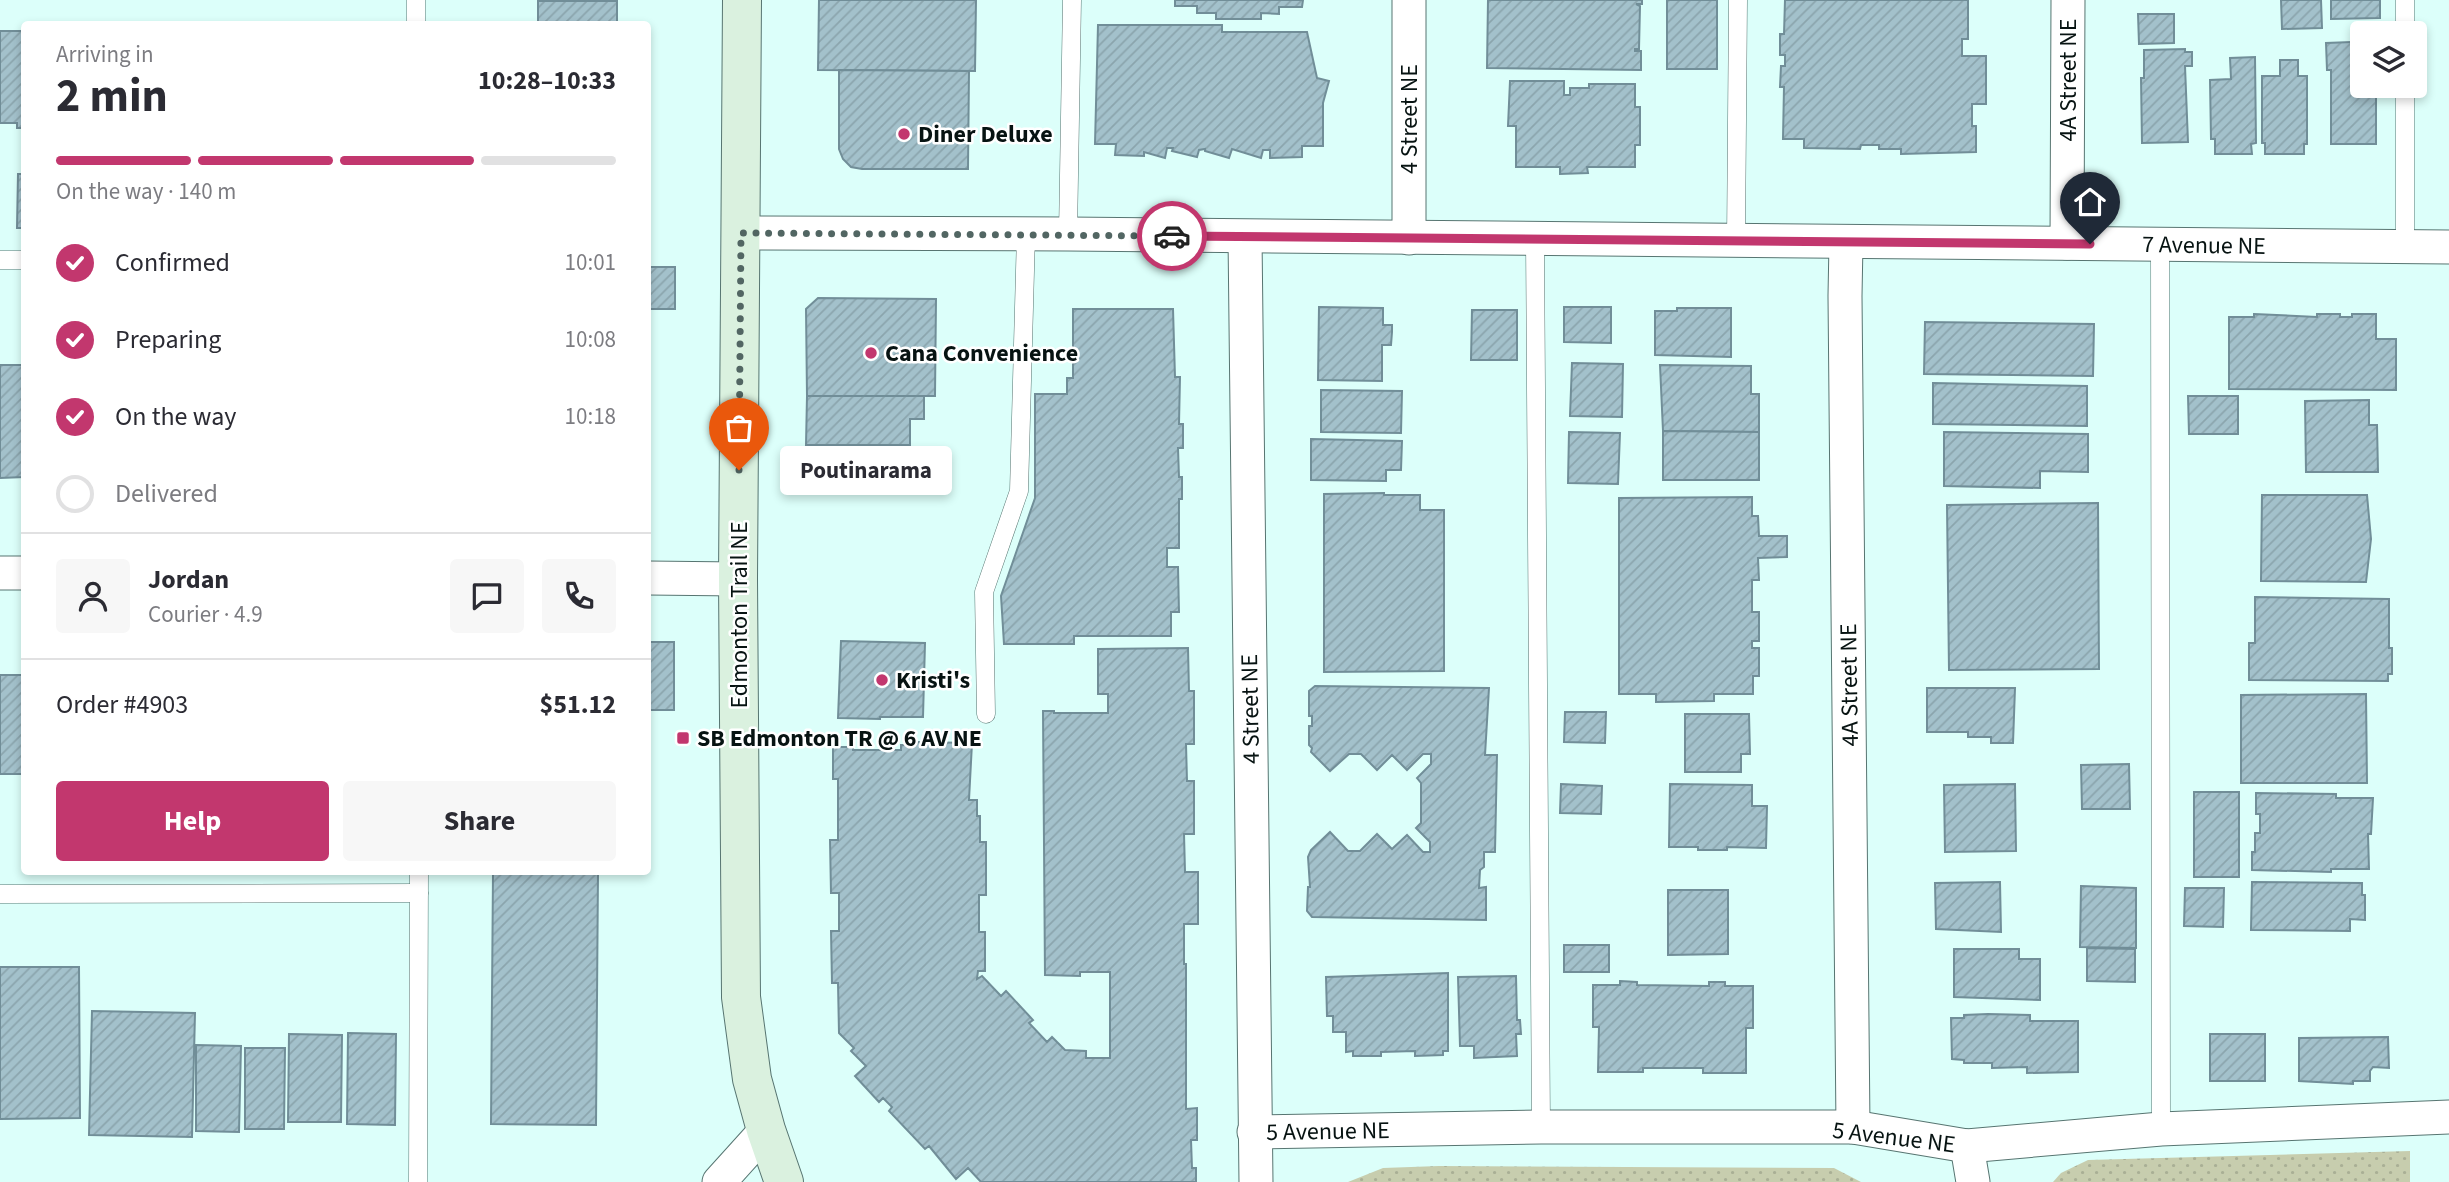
<!DOCTYPE html>
<meta charset="utf-8">
<style>
:root{--surface:#fff;--page:#f7f7f7;--text:#2b2b33;--muted:#7c7c81;--line:#e1e1e2;--accent:#c2376e}
body{margin:0;font-family:"Source Sans 3",sans-serif;background:var(--page);color:var(--text);height:100vh;display:flex;flex-direction:column;font-size:26px;white-space:nowrap}
*{box-sizing:border-box;margin:0}
p{font-size:23px;color:var(--muted)}
.icon{flex:none;width:38px;height:38px;fill:none;stroke:currentColor;stroke-width:2;stroke-linecap:round;stroke-linejoin:round}
.map{position:relative;flex:1;overflow:hidden}
.details{position:absolute;left:21px;top:21px;width:630px;height:854px;display:flex;flex-direction:column;background:var(--surface);border-radius:7px;box-shadow:0 4px 10px #0003}
.details>*{flex:none}
.controls{position:absolute;left:2350px;top:21px;display:grid;gap:14px}
.controls a{display:grid;place-items:center;width:77px;height:77px;border-radius:7px;background:var(--surface);box-shadow:0 4px 10px #0003;font-size:35px}
.pin{position:absolute;display:grid;place-items:center;width:60px;height:60px;color:#fff;margin:-72px -30px;border-radius:50% 50% 50% 0;rotate:-45deg;box-shadow:0 0 7px #0007}
.pin .icon{rotate:45deg}
.courier{position:absolute;display:grid;place-items:center;width:70px;height:70px;margin:-35px;border:5px solid #c2376e;border-radius:50%;background:#fff;color:#222;box-shadow:0 2px 9px #0007}
.bubble{position:absolute;height:49px;border-radius:7px;background:var(--surface);box-shadow:0 4px 10px #0003;font-size:23px;font-weight:700;line-height:49px;text-align:center}
.head em{font-style:normal;font-weight:700}
.head div{display:flex;flex-direction:column-reverse}
.head{display:flex;align-items:center;justify-content:space-between;height:119px;padding:0 35px}
h1{font-size:46px;font-weight:700;line-height:52px}
.bar{display:grid;grid-template-columns:repeat(4,1fr);gap:10px 7px;align-content:center;height:84px;padding:0 35px}
.bar i{height:9px;border-radius:5px;background:var(--line)}
.bar .selected{background:var(--accent)}
.bar p{grid-column:span 4}
.line{display:flex;align-items:center;gap:18px;padding:0 35px;border-top:2px solid var(--line)}
.line div{flex:1}
.round{display:grid;place-items:center;flex:none;width:74px;height:74px;border-radius:7px;background:var(--page)}
ol{padding:0 35px;list-style:none}
li{display:flex;align-items:center;gap:21px;height:77px}
li p{margin-inline-start:auto}
li .icon{padding:7px;border-radius:50%;background:var(--accent);color:#fff;stroke-width:4}
li:last-child{color:var(--muted)}
li i{width:38px;height:38px;border:4px solid var(--line);border-radius:50%}
.action{display:flex;gap:14px;margin-top:auto;padding:14px 35px}
.action a{flex:1;height:80px;border-radius:7px;background:var(--accent);color:#fff;font-size:28px;font-weight:700;line-height:80px;text-align:center}
.action a+a{background:var(--page);color:var(--text)}
.map>svg:first-child{display:block}
.green{fill:url(#green-dots)}
.building{fill:url(#building-hatch);stroke:#718e98;stroke-width:2}
.lines{fill:none;stroke-linecap:round;stroke-linejoin:round}
.service-casing{stroke:#577571;stroke-width:19}
.minor-casing{stroke:#577571;stroke-width:35}
.secondary-casing{stroke:#577571;stroke-width:40}
.service{stroke:#fff;stroke-width:18}
.minor{stroke:#fff;stroke-width:33}
.secondary{stroke:#daf1df;stroke-width:38}
.done{stroke:#526663;stroke-width:7;stroke-dasharray:0 12.6}
.route{stroke:#c2376e;stroke-width:9}
.poi-dot{fill:#c2376e;stroke:#fff;stroke-width:2.5}
.labels{text-anchor:middle;stroke-width:5;stroke-linejoin:round;paint-order:stroke}
.street-label{font-size:24px;fill:#071312;stroke:#fff}
.poi-label{font-size:24px;font-weight:bold;fill:#071312;stroke:#fff;text-anchor:start}
</style>
<div class="map">
<svg width="2449" height="1182" viewBox="0 0 2449 1182">
<defs>
<pattern id="green-dots" width="8" height="8" patternUnits="userSpaceOnUse" patternTransform="scale(1.75)"><rect width="8" height="8" fill="#c7cdae"/><path d="M2 2h.1M6 6h.1" fill="none" stroke="#a9af95" stroke-width="1.8" stroke-linecap="round"/></pattern>
<pattern id="building-hatch" width="6" height="6" patternUnits="userSpaceOnUse" patternTransform="scale(1.75)"><rect width="6" height="6" fill="#a3c1cb"/><path d="M-1 1l2-2M0 6l6-6M5 7l2-2" fill="none" stroke="#8ba5ad"/></pattern>
</defs>
<rect width="100%" height="100%" fill="#dcfffa"/>
<g class="green">
<polygon points="2410,1151 2410,1182 2053,1182 2061,1173 2088,1160"/>
<polygon points="1439,1166 1834,1168 1861,1182 1348,1182 1383,1168"/>
</g>
<g class="building">
<polygon points="819,0 976,0 975,71 818,70"/>
<polygon points="1175,0 1303,0 1302,7 1279,7 1279,14 1261,13 1261,19 1216,19 1216,13 1197,13 1197,6 1175,6"/>
<polygon points="1488,0 1642,0 1642,4 1636,4 1640,6 1639,49 1635,49 1635,51 1641,51 1641,70 1487,68"/>
<rect x="1667" y="0" width="50" height="69"/>
<polygon points="1785,0 1968,0 1968,39 1962,39 1962,56 1986,56 1986,104 1972,104 1972,126 1976,126 1976,152 1901,154 1901,149 1879,149 1879,145 1861,145 1860,149 1804,148 1804,139 1783,139 1784,87 1780,87 1781,66 1785,66 1785,55 1780,55 1780,34 1784,34"/>
<polygon points="2281,0 2321,0 2322,28 2282,29"/>
<polygon points="2331,0 2380,0 2380,18 2331,19"/>
<rect x="538" y="1" width="79" height="23"/>
<polygon points="2138,14 2174,14 2174,43 2139,44"/>
<polygon points="1098,25 1222,25 1222,32 1307,32 1317,78 1329,81 1323,103 1323,146 1302,146 1302,157 1270,158 1270,150 1263,150 1261,158 1232,149 1229,158 1205,151 1205,149 1199,150 1197,157 1172,151 1173,148 1167,148 1165,158 1144,152 1144,156 1115,155 1116,144 1095,144"/>
<polygon points="0,31 24,31 24,128 17,128 17,123 0,123"/>
<polygon points="2352,42 2362,42 2362,86 2376,86 2376,144 2331,144 2331,70 2327,70 2326,43"/>
<polygon points="2185,49 2185,52 2192,52 2192,66 2185,66 2188,142 2142,143 2141,78 2144,78 2144,50"/>
<polygon points="2255,57 2256,143 2251,144 2252,154 2215,154 2215,139 2211,139 2210,80 2231,79 2230,58"/>
<polygon points="2280,60 2298,60 2298,76 2307,76 2307,144 2304,144 2304,154 2265,154 2265,143 2262,143 2262,76 2280,76"/>
<polygon points="839,70 969,71 968,169 862,169 851,167 843,159 839,149"/>
<polygon points="1510,81 1564,81 1564,95 1570,95 1570,88 1589,88 1589,84 1635,84 1635,107 1640,107 1640,145 1635,145 1635,167 1587,167 1588,173 1560,174 1560,167 1516,167 1516,126 1508,126"/>
<polygon points="18,174 24,174 24,228 17,228"/>
<rect x="648" y="267" width="27" height="42"/>
<polygon points="818,298 936,299 935,396 807,396 806,309"/>
<polygon points="1319,307 1383,308 1383,325 1392,325 1392,332 1391,345 1382,345 1382,381 1318,380"/>
<polygon points="1564,307 1611,307 1611,343 1564,342"/>
<polygon points="1677,308 1731,308 1731,357 1655,355 1655,311 1677,311"/>
<polygon points="1073,309 1173,309 1175,377 1180,377 1179,424 1183,424 1183,448 1178,448 1179,477 1182,477 1182,499 1179,499 1179,548 1167,548 1167,567 1178,567 1179,612 1171,612 1171,636 1074,636 1074,644 1004,644 1001,596 1035,498 1035,394 1067,394 1067,378 1073,378"/>
<polygon points="1472,310 1517,310 1517,360 1471,360"/>
<polygon points="2254,314 2317,317 2317,314 2340,314 2340,317 2352,317 2352,314 2376,314 2376,339 2396,339 2396,390 2229,389 2229,317 2254,317"/>
<polygon points="1925,322 2094,324 2093,376 1924,374"/>
<polygon points="1572,363 1623,364 1622,417 1570,416"/>
<polygon points="0,365 24,365 24,477 0,478"/>
<polygon points="1660,365 1751,366 1751,394 1759,394 1759,432 1663,431"/>
<polygon points="1933,383 2087,386 2087,426 1933,424"/>
<polygon points="1321,390 1402,391 1401,433 1321,432"/>
<polygon points="807,396 924,396 924,419 910,419 910,445 806,445"/>
<polygon points="2188,396 2238,396 2238,434 2189,434"/>
<polygon points="2369,400 2369,425 2377,425 2378,472 2306,472 2305,401"/>
<polygon points="1663,431 1759,432 1759,480 1663,480"/>
<polygon points="1569,432 1620,433 1618,484 1568,483"/>
<polygon points="1944,432 2088,434 2088,472 2040,471 2040,488 1944,486"/>
<polygon points="1311,439 1402,441 1401,470 1386,470 1386,481 1311,480"/>
<polygon points="806,445 895,445 895,487 806,486"/>
<polygon points="1384,493 1384,495 1420,495 1420,510 1444,510 1444,671 1324,672 1324,494"/>
<polygon points="2262,495 2367,495 2371,539 2366,582 2261,581"/>
<polygon points="1752,497 1752,516 1758,516 1759,536 1787,536 1787,557 1758,558 1759,580 1752,580 1752,612 1759,612 1759,641 1752,641 1752,648 1759,648 1759,676 1753,676 1753,694 1714,694 1714,701 1656,702 1656,694 1619,694 1619,498"/>
<polygon points="2098,503 2099,669 1949,670 1947,505"/>
<polygon points="2255,597 2389,599 2389,648 2392,648 2392,674 2388,674 2388,681 2249,680 2249,643 2255,643"/>
<polygon points="841,641 925,643 923,717 880,717 880,719 838,718"/>
<rect x="648" y="642" width="26" height="68"/>
<polygon points="1188,648 1189,691 1194,691 1194,744 1186,744 1187,781 1194,781 1194,834 1184,834 1185,872 1198,872 1198,924 1184,924 1184,964 1186,964 1186,1109 1197,1108 1197,1140 1191,1140 1192,1168 1196,1168 1196,1182 981,1182 968,1168 956,1179 929,1146 925,1149 889,1111 892,1107 883,1098 879,1102 855,1076 866,1066 851,1051 854,1048 839,1033 838,983 832,983 831,931 839,931 839,893 831,893 830,840 838,840 838,779 833,779 833,747 853,747 853,750 901,750 901,745 916,745 917,742 972,743 969,800 977,800 977,816 980,816 980,842 986,842 986,895 979,895 979,932 985,932 985,971 978,971 977,979 982,976 1001,996 1006,991 1033,1020 1029,1023 1047,1042 1052,1037 1065,1050 1086,1051 1086,1058 1110,1058 1110,972 1080,972 1080,976 1045,975 1043,711 1054,711 1054,713 1108,713 1108,694 1098,694 1098,649"/>
<rect x="0" y="675" width="24" height="99"/>
<polygon points="1315,686 1489,688 1485,755 1497,755 1495,852 1484,852 1484,867 1480,870 1479,888 1486,887 1486,920 1312,917 1307,911 1308,887 1310,887 1308,857 1311,850 1330,832 1348,851 1360,851 1377,834 1392,849 1407,835 1423,852 1430,852 1430,842 1416,828 1421,823 1421,783 1417,778 1431,764 1431,754 1423,754 1407,770 1392,755 1377,770 1361,754 1349,754 1330,771 1311,752 1312,748 1309,745 1309,726 1312,726 1312,716 1309,716 1309,691"/>
<polygon points="1927,688 2015,688 2013,743 1991,743 1991,737 1968,737 1968,732 1927,732"/>
<polygon points="2366,694 2367,783 2241,783 2241,695"/>
<polygon points="1565,712 1606,712 1605,743 1564,742"/>
<polygon points="1685,714 1749,714 1750,754 1741,754 1741,772 1685,772"/>
<polygon points="2129,764 2130,809 2082,809 2081,765"/>
<polygon points="1561,784 1602,786 1601,814 1560,813"/>
<polygon points="1670,784 1752,785 1752,806 1767,806 1766,848 1727,847 1727,850 1698,850 1698,847 1669,847"/>
<polygon points="2015,784 2016,851 1945,852 1944,785"/>
<rect x="2194" y="792" width="45" height="85"/>
<polygon points="2256,793 2336,794 2336,798 2373,798 2371,834 2368,834 2369,869 2331,869 2331,872 2252,870 2252,852 2255,852 2255,833 2260,833 2260,814 2256,814"/>
<polygon points="493,872 598,872 596,1125 491,1124"/>
<polygon points="2000,882 2001,932 1936,929 1935,883"/>
<polygon points="2252,882 2362,883 2362,895 2365,895 2365,920 2350,919 2350,931 2251,930"/>
<polygon points="2081,886 2136,888 2136,948 2080,947"/>
<polygon points="2185,888 2224,888 2223,927 2184,926"/>
<polygon points="1668,890 1728,890 1728,954 1668,955"/>
<rect x="1564" y="945" width="45" height="27"/>
<polygon points="2087,948 2135,949 2135,982 2087,981"/>
<polygon points="1954,949 2019,949 2019,959 2040,959 2040,1000 1954,997"/>
<polygon points="0,967 79,967 80,1118 0,1119"/>
<polygon points="1448,973 1448,1051 1443,1051 1443,1055 1415,1056 1415,1051 1381,1052 1381,1056 1353,1056 1353,1051 1346,1052 1346,1032 1333,1032 1333,1016 1327,1016 1326,977"/>
<polygon points="1516,976 1517,1020 1520,1020 1521,1034 1516,1034 1517,1056 1474,1058 1474,1046 1460,1046 1458,977"/>
<polygon points="1620,981 1637,982 1637,985 1709,986 1709,982 1725,982 1725,986 1753,986 1753,1028 1746,1028 1746,1073 1703,1073 1703,1068 1643,1068 1643,1072 1598,1072 1599,1027 1593,1027 1593,985 1620,985"/>
<polygon points="92,1011 195,1013 192,1137 89,1135"/>
<polygon points="1988,1014 2030,1015 2030,1021 2078,1021 2078,1072 2027,1073 2027,1067 1992,1068 1992,1063 1964,1063 1964,1060 1952,1059 1951,1018 1964,1018 1964,1015"/>
<polygon points="348,1033 396,1034 395,1125 347,1124"/>
<polygon points="289,1034 342,1035 341,1122 288,1122"/>
<rect x="2210" y="1034" width="55" height="47"/>
<polygon points="2388,1037 2389,1068 2373,1067 2370,1071 2370,1081 2353,1081 2353,1084 2299,1081 2299,1038"/>
<polygon points="196,1045 241,1046 239,1132 196,1131"/>
<polygon points="245,1048 285,1048 284,1129 245,1129"/>
</g>
<g class="lines">
<defs>
<g id="service">
<polyline points="416,0 416,24"/>
<polyline points="2405,33 2405,0"/>
<polyline points="1068,234 1072,0"/>
<polyline points="1535,240 1541,1127"/>
<polyline points="1736,241 1738,0"/>
<polyline points="2160,244 2161,1129"/>
<polyline points="2405,247 2405,86"/>
<polyline points="0,260 24,260"/>
<polyline points="986,714 984,592 1019,491 1026,234"/>
<polyline points="0,894 419,893"/>
<polyline points="418,1182 419,872"/>
</g>
<g id="minor">
<polyline points="1409,0 1409,238"/>
<polyline points="741,233 1068,234 2449,247"/>
<polyline points="1245,237 1256,1182"/>
<polyline points="1846,243 1845,296 1853,1127"/>
<polyline points="2067,243 2068,0"/>
<polyline points="0,573 24,573"/>
<polyline points="648,578 738,579"/>
<polyline points="1254,1132 1541,1127 1853,1127 1967,1146 2161,1129 2449,1117"/>
<polyline points="1967,1146 1973,1182"/>
<polyline points="719,1182 766,1130"/>
</g>
<polyline id="secondary" points="742,0 738,579 741,997 752,1079 766,1130 784,1182"/>
</defs>
<use href="#service" class="service-casing"/>
<use href="#minor" class="minor-casing"/>
<use href="#secondary" class="secondary-casing"/>
<use href="#service" class="service"/>
<use href="#minor" class="minor"/>
<use href="#secondary" class="secondary"/>
</g>
<g class="lines">
<polyline class="done" points="739,470 741,233 1172,236"/>
<polyline class="route" points="1172,236 2090,244"/>
</g>
<g class="poi-dot">
<circle cx="904" cy="134" r="7"/>
<circle cx="871" cy="353" r="7"/>
<circle cx="882" cy="680" r="7"/>
<rect x="676" y="731" width="14" height="14" rx="3.5"/>
</g>
<g class="labels">
<g class="street-label">
<text transform="translate(2068 80) rotate(-90)" y="8">4A Street NE</text>
<text transform="translate(1409 119) rotate(-90)" y="8">4 Street NE</text>
<text transform="translate(2204 245) rotate(1)" y="8">7 Avenue NE</text>
<text transform="translate(739 615) rotate(-90)" y="8">Edmonton Trail NE</text>
<text transform="translate(1849 685) rotate(-91)" y="8">4A Street NE</text>
<text transform="translate(1250 709) rotate(-91)" y="8">4 Street NE</text>
<text transform="translate(1328 1131) rotate(-1)" y="8">5 Avenue NE</text>
<text transform="translate(1894 1137) rotate(7)" y="8">5 Avenue NE</text>
</g>
<g class="poi-label">
<text x="918" y="142">Diner Deluxe</text>
<text x="885" y="361">Cana Convenience</text>
<text x="896" y="688">Kristi's</text>
<text x="697" y="746">SB Edmonton TR @ 6 AV NE</text>
</g>
</g>
</svg>
<div class="controls">
<a><svg class="icon" aria-label="layers" viewBox="0 0 24 24"><path d="M12 4l9 5-9 5-9-5zM3 14l9 5 9-5"/></svg></a>
</div>
<div class="pin" style="left:739px;top:470px;background:#ea580c"><svg class="icon" aria-label="bag" viewBox="0 0 24 24"><path d="M5 8h14l-1 12H6zM9 8a3 3 0 0 1 6 0"/></svg></div>
<div class="pin" style="left:2090px;top:244px;background:#1f2937"><svg class="icon" aria-label="home" viewBox="0 0 24 24"><path d="M3 11l9-7 9 7M6 9v11h12V9"/></svg></div>
<div class="courier" style="left:1172px;top:236px"><svg class="icon" aria-label="car" viewBox="0 0 24 24"><path d="M5 17H2v-5l4-1 3-4h7l3 4 3 1v5h-3M9 17h6M6 11h13"/><circle cx="7" cy="17" r="2"/><circle cx="17" cy="17" r="2"/></svg></div>
<div class="bubble" style="left:780px;top:446px;width:172px">Poutinarama</div>
<section class="details">
<div class="head"><div><h1>2 min</h1><p>Arriving in</p></div><em>10:28–10:33</em></div>
<div class="bar"><i class="selected"></i><i class="selected"></i><i class="selected"></i><i></i><p>On the way · 140 m</p></div>
<ol>
<li><svg class="icon" aria-label="check" viewBox="0 0 24 24"><path d="M5 12l5 5 9-10"/></svg>Confirmed<p>10:01</p></li>
<li><svg class="icon" aria-label="check" viewBox="0 0 24 24"><path d="M5 12l5 5 9-10"/></svg>Preparing<p>10:08</p></li>
<li><svg class="icon" aria-label="check" viewBox="0 0 24 24"><path d="M5 12l5 5 9-10"/></svg>On the way<p>10:18</p></li>
<li><i></i>Delivered</li>
</ol>
<div class="line" style="height:126px"><a class="round"><svg class="icon" aria-label="person" viewBox="0 0 24 24"><circle cx="12" cy="8" r="4"/><path d="M4 21q1-7 8-7t8 7"/></svg></a><div><b>Jordan</b><p>Courier · 4.9</p></div><a class="round"><svg class="icon" aria-label="chat" viewBox="0 0 24 24"><path d="M4 5h16v11H9l-5 4z"/></svg></a><a class="round"><svg class="icon" aria-label="phone" viewBox="0 0 24 24"><path d="M5 4h4l2 5-3 2q2 4 5 5l2-3 5 2v4C11 20 4 13 5 4z"/></svg></a></div>
<div class="line" style="height:91px"><div>Order #4903</div><b>$51.12</b></div>
<div class="action"><a>Help</a><a>Share</a></div>
</section>
</div>
